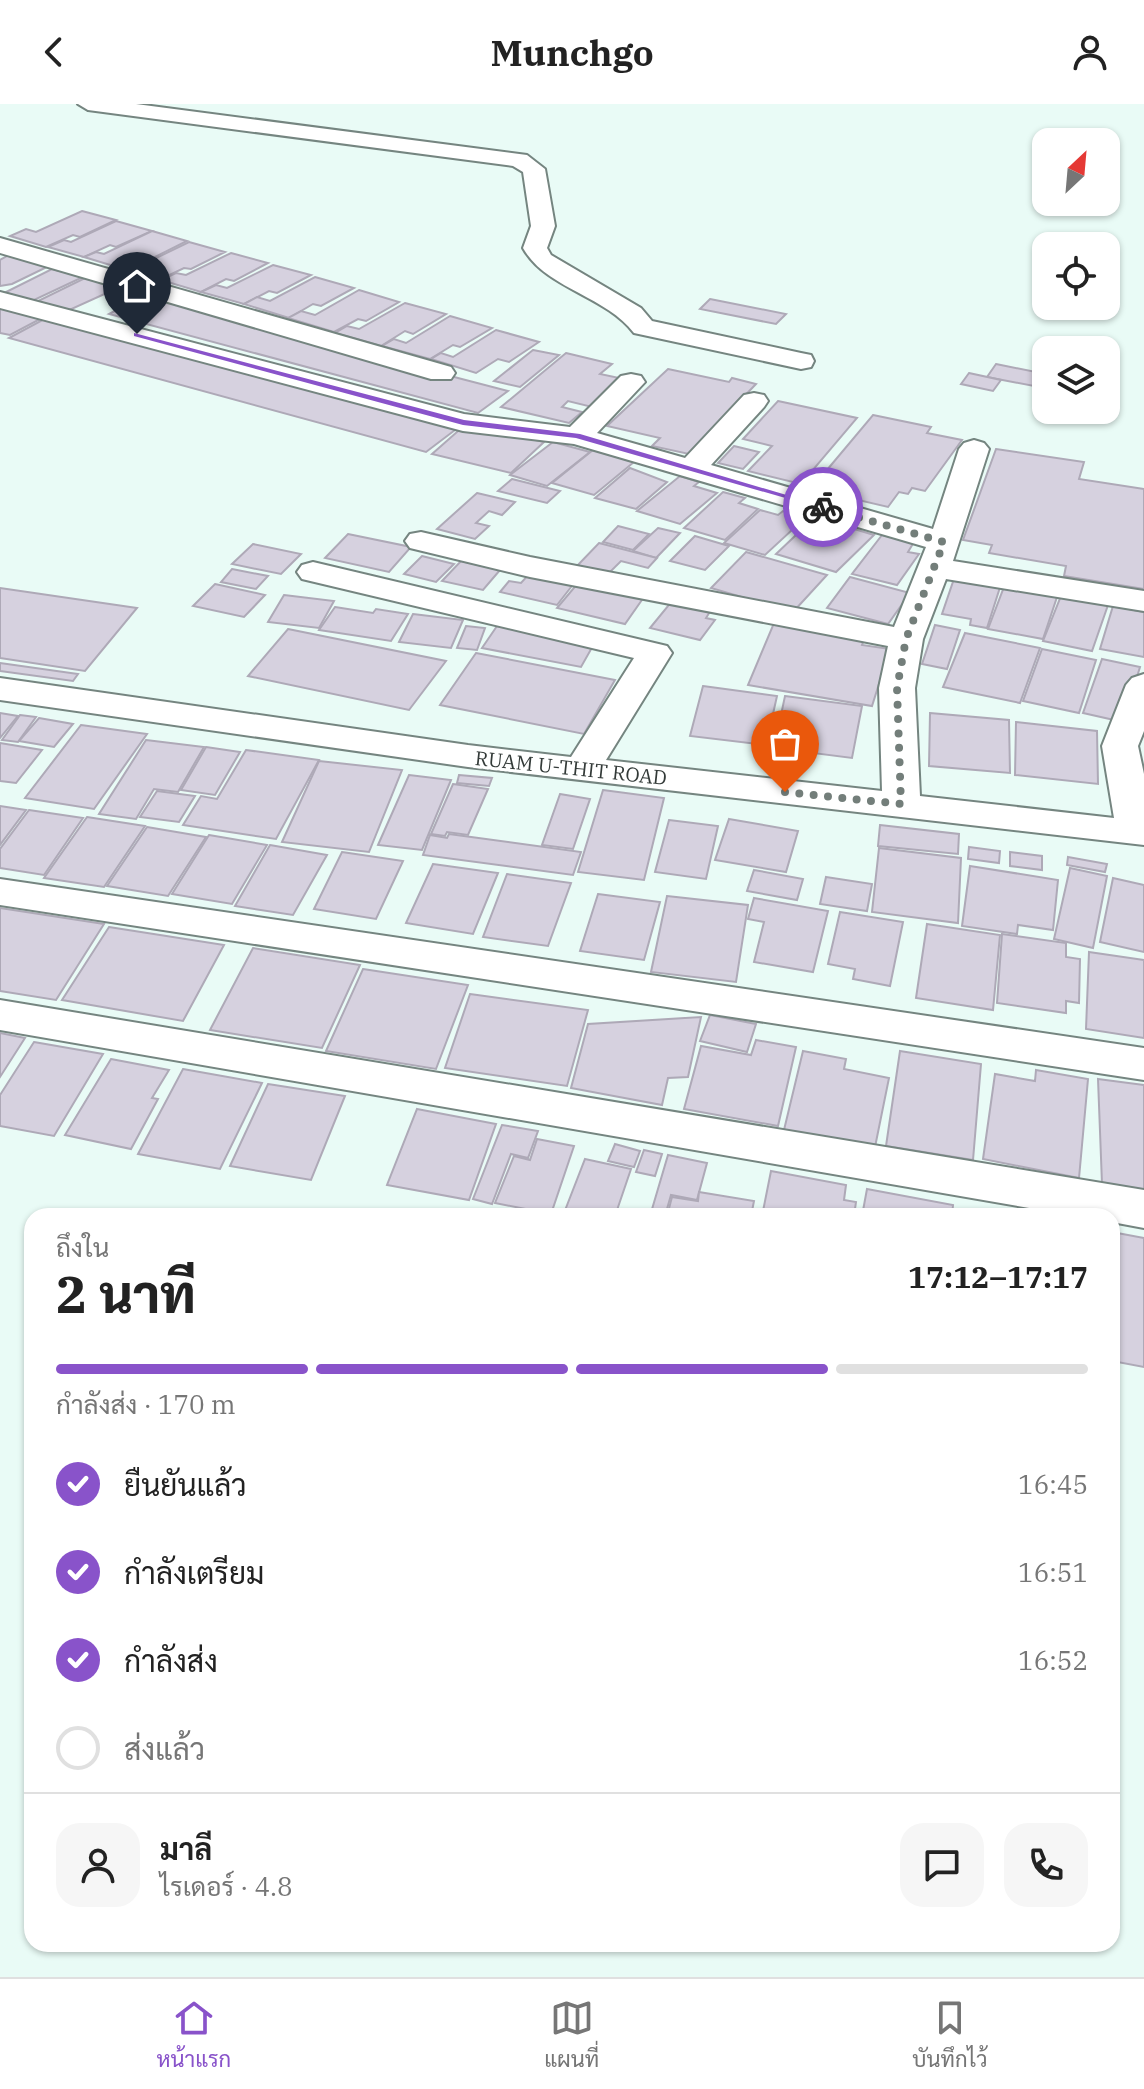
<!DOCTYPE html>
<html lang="th">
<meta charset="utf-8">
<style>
:root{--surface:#fff;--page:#f6f6f6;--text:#222;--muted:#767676;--line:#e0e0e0;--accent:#8953ca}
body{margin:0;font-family:"IBM Plex Serif",Sarabun,serif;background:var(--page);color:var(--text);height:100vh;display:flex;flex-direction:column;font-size:30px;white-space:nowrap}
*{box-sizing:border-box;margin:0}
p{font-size:26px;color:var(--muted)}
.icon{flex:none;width:44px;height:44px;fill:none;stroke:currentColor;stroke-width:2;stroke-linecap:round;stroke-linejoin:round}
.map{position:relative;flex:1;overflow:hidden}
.details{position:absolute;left:24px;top:1104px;width:1096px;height:744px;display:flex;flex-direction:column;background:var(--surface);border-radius:24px;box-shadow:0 2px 6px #0004}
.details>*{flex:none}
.needle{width:52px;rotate:26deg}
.fabs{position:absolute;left:1032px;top:24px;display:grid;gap:16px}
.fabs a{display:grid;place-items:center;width:88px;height:88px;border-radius:16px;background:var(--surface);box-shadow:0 2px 6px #0004;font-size:40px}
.pin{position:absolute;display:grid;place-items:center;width:68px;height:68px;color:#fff;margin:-82px -34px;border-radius:50% 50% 50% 0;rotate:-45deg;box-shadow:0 0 8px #0007}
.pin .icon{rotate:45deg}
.courier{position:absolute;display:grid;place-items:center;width:80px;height:80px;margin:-40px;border:6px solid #8953ca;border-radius:50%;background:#fff;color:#222;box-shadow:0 2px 10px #0007}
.head em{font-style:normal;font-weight:800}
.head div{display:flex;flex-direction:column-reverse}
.head{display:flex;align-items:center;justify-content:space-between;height:136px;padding:0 32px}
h1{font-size:52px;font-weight:800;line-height:60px}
.bar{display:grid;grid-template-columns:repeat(4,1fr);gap:12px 8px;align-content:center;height:96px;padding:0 32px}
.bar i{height:10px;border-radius:6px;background:var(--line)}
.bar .selected{background:var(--accent)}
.bar p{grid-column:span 4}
.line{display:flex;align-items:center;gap:20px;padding:0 32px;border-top:2px solid var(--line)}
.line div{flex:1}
.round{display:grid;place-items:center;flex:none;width:84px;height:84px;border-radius:24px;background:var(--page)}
ol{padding:0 32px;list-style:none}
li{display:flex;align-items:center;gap:24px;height:88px}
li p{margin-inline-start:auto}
li .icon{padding:8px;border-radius:50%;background:var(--accent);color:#fff;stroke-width:4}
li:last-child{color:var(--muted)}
li i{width:44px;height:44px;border:4px solid var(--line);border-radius:50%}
header{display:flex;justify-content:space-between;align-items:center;height:104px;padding:0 32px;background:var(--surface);font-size:36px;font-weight:800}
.tabs{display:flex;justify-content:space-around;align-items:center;height:112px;border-top:2px solid var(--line);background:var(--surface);font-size:22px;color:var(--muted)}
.tabs a{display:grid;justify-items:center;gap:4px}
.tabs .selected{color:var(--accent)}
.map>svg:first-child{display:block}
.building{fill:#d6d1df;stroke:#aea9b7;stroke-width:2}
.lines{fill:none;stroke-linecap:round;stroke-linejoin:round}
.minor-casing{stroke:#758580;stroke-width:4}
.minor{fill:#fff;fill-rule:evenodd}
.route{fill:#8953ca}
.done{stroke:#737e7a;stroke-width:8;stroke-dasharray:0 14.4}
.labels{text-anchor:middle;stroke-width:6;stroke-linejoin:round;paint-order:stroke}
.street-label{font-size:20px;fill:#333a38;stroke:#fff}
</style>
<header><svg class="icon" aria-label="back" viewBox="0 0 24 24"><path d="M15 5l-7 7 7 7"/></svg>Munchgo<svg class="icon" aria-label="person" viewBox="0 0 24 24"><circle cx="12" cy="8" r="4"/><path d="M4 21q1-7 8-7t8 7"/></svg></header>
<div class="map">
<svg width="1144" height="1873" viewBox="0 0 1144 1873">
<rect width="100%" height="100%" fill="#e9fbf6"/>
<g class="building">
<polygon points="82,107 116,116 80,133 73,131 46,143 10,132 26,125 36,128"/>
<polygon points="116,117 152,127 116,143 110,141 84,153 48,143 64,136 71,138"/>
<polygon points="152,127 187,137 153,154 145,152 120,164 84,153 96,148 104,150"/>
<polygon points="189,138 225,148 191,165 184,164 159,176 120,164 134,157 144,160"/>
<polygon points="231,149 268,159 234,177 226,175 201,188 161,176 176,169 186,171"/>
<polygon points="9,151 49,162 12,180 0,182 0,156"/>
<polygon points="273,161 311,171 277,189 269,187 244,200 201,188 216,181 227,184"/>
<polygon points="52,165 83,173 32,197 4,189"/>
<polygon points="315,173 354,184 321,202 313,200 289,214 244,200 257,193 270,197"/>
<polygon points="85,174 120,183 65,208 34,199"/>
<polygon points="359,186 399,198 366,217 358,215 334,228 288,214 301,207 315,211"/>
<polygon points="143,192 508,287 478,309 109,210"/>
<polygon points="710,195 786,210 776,220 700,205"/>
<polygon points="405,199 446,210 413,230 405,227 381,242 335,229 347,222 359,225"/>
<polygon points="4,202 44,213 10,231 0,229 0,204"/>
<polygon points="450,212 492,224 460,243 453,241 430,255 382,242 394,235 406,239"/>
<polygon points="48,213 459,323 426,348 9,234"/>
<polygon points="496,226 539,238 509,258 498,255 476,269 431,255 441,249 453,253"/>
<polygon points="533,246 559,251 520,283 494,277"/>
<polygon points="566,249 612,260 600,270 624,275 592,303 568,297 562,303 582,308 569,319 501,303"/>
<polygon points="996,260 1046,270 1046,273 1039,283 987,273"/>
<polygon points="668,265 729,278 732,274 756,280 689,350 652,342 660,334 607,322"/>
<polygon points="969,269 1001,276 993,287 961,280"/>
<polygon points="778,297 857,314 801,380 748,367 772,342 743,335"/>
<polygon points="873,311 931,323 927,329 962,336 925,387 912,384 908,390 899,388 888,403 811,385"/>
<polygon points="466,320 544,338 511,369 432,350"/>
<polygon points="553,338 590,348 547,382 510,371"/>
<polygon points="734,342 759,348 743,365 718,359"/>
<polygon points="996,345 1084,358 1079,375 1144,385 1144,485 1064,472 1066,462 989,449 992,441 963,436"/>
<polygon points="593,346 634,358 594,391 552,379"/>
<polygon points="630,364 667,378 636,405 595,394"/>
<polygon points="680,372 699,378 694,382 717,389 680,420 637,407"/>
<polygon points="512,375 560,387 547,399 498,387"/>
<polygon points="723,388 745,394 739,399 758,405 725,436 684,424"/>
<polygon points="477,389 515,398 502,411 489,407 476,419 489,422 475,435 437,425"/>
<polygon points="760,406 778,411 783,407 805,414 765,451 724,439"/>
<polygon points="815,413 874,431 836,468 776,450"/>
<polygon points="618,422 649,430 633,446 603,438"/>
<polygon points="658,424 680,429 656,454 633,447"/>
<polygon points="348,430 411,443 389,468 325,454"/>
<polygon points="882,431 914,438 908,448 919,450 897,481 852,470"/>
<polygon points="695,432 729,442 705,466 670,457"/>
<polygon points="599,439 657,454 648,464 621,457 607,471 576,463"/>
<polygon points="253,440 301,450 281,470 232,460"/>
<polygon points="746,448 827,471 793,508 711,484"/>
<polygon points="422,452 454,460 436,478 404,470"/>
<polygon points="461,457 500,466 483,486 442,477"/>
<polygon points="232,465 268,472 256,485 221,478"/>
<polygon points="531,468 575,478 557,501 500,488 509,477 521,479"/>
<polygon points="956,469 1002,477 987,524 970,521 971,515 942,510"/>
<polygon points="850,473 910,489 888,520 827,504"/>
<polygon points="578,479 644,493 625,520 557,504"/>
<polygon points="215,480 265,491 244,513 193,502"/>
<polygon points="1004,483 1057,493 1043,535 988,525"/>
<polygon points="0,484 137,504 85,567 0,554"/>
<polygon points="284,491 334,497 319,524 268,518"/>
<polygon points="1061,492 1108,501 1092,547 1043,537"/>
<polygon points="672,497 711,506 706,514 715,516 700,536 650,524"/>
<polygon points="1113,502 1144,508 1144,553 1100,545"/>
<polygon points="335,503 373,509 376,505 408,510 391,537 319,526"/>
<polygon points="413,510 463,516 451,544 399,538"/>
<polygon points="774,519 865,533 862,541 890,545 872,602 748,581"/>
<polygon points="935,521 960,526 947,565 922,560"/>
<polygon points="466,522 485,524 477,546 457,544"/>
<polygon points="497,522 594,540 581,563 482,544"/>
<polygon points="288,525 446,557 409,606 248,572"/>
<polygon points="965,529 1040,544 1020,599 943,583"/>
<polygon points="1042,545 1096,556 1079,609 1023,597"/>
<polygon points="476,549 615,576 584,630 440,601"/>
<polygon points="1102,555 1140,563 1123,618 1083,609"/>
<polygon points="0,559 78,570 73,577 0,567"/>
<polygon points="703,582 777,592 766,641 690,632"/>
<polygon points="785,592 862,602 852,654 774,644"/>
<polygon points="0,609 18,612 0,634"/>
<polygon points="930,609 1009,616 1010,669 929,662"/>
<polygon points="20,611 36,613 18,638 2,636"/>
<polygon points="39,614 73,620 54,643 19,637"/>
<polygon points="1016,618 1097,627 1098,680 1015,671"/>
<polygon points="81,621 147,630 94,705 25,694"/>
<polygon points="146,636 204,643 178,688 154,685 136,715 99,710"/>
<polygon points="0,639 42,646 16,679 0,677"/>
<polygon points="206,643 240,648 215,691 181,686"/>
<polygon points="246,646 319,656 276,735 183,721 201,692 217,695"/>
<polygon points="319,657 402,666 369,748 282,738"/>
<polygon points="409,671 451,676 422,746 378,741"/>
<polygon points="459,671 492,674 489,682 457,679"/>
<polygon points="453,680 488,685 468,731 447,728 445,732 431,730"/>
<polygon points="603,686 664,694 644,776 578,768"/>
<polygon points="157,687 195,692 179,718 140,713"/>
<polygon points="560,690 590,695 573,745 542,741"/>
<polygon points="0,702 26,706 0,741"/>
<polygon points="29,706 83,714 44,771 0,764 0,745"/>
<polygon points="87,713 145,722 104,783 44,774"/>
<polygon points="729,715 798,727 786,768 715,756"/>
<polygon points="669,716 718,722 706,775 655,768"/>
<polygon points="880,721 959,730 958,750 878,742"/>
<polygon points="147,723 206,733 168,792 107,782"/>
<polygon points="449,730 581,748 573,771 423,751 430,731 447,734"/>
<polygon points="209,731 267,741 232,800 172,790"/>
<polygon points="270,741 327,751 293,811 235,802"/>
<polygon points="969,743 1000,747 999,759 968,755"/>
<polygon points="879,744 961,754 958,819 872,808"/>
<polygon points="342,748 403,757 376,815 314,805"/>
<polygon points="1010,748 1042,752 1042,766 1010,762"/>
<polygon points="1068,753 1107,760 1105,768 1067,761"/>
<polygon points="433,760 498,769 473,830 406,819"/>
<polygon points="970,762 1058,776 1053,826 1018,821 1017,830 962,822"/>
<polygon points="1070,764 1107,772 1093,844 1054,835"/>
<polygon points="754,766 803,775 797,796 747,787"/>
<polygon points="507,770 571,779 548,842 483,833"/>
<polygon points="826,773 872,780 867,807 820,800"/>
<polygon points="1113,774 1144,781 1144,848 1100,838"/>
<polygon points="598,790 660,798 644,856 580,847"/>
<polygon points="667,792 748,801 736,878 651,868"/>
<polygon points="754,794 828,807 813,868 754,858 764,818 748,815"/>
<polygon points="0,804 104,820 56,896 0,887"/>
<polygon points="840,808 903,818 890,882 853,875 855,865 828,860"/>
<polygon points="927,820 1000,831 993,906 916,894"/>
<polygon points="109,823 224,841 183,917 62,896"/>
<polygon points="1002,830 1066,839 1066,853 1080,855 1079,899 1066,897 1066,909 997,899"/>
<polygon points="253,844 360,861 322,944 210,926"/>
<polygon points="1089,848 1144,856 1144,934 1086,925"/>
<polygon points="363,865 468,881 436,965 326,947"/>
<polygon points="470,890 588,906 567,982 445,964"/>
<polygon points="710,911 756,920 747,948 700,937"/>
<polygon points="701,913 688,973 668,974 662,1001 571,984 588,920"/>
<polygon points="0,929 25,934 0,973"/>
<polygon points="756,936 796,943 778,1022 684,1005 701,942 751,951"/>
<polygon points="34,938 103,950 54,1032 0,1022 0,991"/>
<polygon points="803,947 846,955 844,965 889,974 875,1043 784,1026"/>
<polygon points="900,947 981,960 973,1056 886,1042"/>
<polygon points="111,955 169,966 152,994 158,995 131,1045 65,1031"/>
<polygon points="183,965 262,979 220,1065 138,1050"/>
<polygon points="1036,966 1088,975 1079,1074 983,1055 995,970 1035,977"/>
<polygon points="1098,975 1144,981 1144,1086 1102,1080"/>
<polygon points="268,980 345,992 311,1076 230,1062"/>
<polygon points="417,1005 496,1020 469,1096 387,1081"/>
<polygon points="502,1021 538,1027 528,1054 511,1050 492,1100 473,1095"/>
<polygon points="537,1035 574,1042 551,1110 495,1099 514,1052 530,1056"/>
<polygon points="615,1040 640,1047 634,1063 608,1057"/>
<polygon points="644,1046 662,1050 655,1072 636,1068"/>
<polygon points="668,1051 707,1059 697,1096 671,1091 665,1112 650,1112"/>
<polygon points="585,1055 631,1065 615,1112 564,1109"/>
<polygon points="771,1067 846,1081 844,1096 856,1098 854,1112 762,1112"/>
<polygon points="867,1085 953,1101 952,1112 862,1112"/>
<polygon points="699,1088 754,1097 751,1112 667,1112 672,1093 698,1097"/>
<polygon points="1112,1128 1144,1134 1144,1263 1112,1257"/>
</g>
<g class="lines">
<defs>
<g id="minor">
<path d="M78 0H136L527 51 545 65 555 122 547 144 551 151 641 204 652 217 801 249 811 251 814 257 811 263 801 265 634 229C605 191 546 185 523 144L531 122 523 68 513 62 88 6Z"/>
<polygon points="0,134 451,263 455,269 451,275 431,275 0,149"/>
<polygon points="0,188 464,310 570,323 621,272 631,270 641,272 645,278 597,329 685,354 744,291 754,289 764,291 768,297 764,303 711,361 933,425 959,345 964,339 974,336 984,339 989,345 953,457 1144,487 1144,507 946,475 923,535 915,584 920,692 1114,714 1102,642 1126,581 1132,574 1144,570 1144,627 1138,642 1144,670 1144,741 468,663 0,596 0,574 468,641 571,653 634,554 302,475 297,468 302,461 313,458 667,542 672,549 606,656 882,687 879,584 888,542 530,473 410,444 405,437 410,430 421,428 530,453 894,523 926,443 574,340 463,327 0,204"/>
<polygon points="0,775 1144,944 1144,976 0,801"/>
<polygon points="0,896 1144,1086 1144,1124 1112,1118 1112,1112 1076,1112 0,926"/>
</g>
</defs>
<use href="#minor" class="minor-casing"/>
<use href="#minor" class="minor"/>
</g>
<polygon class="route" points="134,229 464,316 580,330 827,403 820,404 576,334 463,321 134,232"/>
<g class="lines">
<polyline class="done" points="785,688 901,700 897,584 906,535 944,438 823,403"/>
</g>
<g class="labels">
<g class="street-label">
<text transform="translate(571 664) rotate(6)" y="7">RUAM U-THIT ROAD</text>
</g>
</g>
</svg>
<div class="fabs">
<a><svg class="needle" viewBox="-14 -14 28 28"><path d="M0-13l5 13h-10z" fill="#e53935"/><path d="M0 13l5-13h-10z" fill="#767676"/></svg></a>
<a><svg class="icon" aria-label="locate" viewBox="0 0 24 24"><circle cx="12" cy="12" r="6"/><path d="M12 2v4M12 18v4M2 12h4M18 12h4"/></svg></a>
<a><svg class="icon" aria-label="layers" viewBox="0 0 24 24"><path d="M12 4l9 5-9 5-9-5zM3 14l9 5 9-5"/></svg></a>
</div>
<div class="pin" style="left:785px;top:688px;background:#ea580c"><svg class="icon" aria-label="bag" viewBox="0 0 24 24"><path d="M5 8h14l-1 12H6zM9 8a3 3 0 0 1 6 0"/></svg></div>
<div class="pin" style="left:137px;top:230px;background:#1f2937"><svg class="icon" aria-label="home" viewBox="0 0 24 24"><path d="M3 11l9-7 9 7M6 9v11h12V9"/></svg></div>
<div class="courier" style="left:823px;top:403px"><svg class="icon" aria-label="bike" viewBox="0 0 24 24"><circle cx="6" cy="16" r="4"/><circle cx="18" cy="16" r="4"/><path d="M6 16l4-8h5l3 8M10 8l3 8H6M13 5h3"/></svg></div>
<section class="details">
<div class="head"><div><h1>2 นาที</h1><p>ถึงใน</p></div><em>17:12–17:17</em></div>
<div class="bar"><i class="selected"></i><i class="selected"></i><i class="selected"></i><i></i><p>กำลังส่ง · 170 m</p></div>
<ol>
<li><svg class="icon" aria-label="check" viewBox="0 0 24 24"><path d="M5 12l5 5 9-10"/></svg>ยืนยันแล้ว<p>16:45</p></li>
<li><svg class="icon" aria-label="check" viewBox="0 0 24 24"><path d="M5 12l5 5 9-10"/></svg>กำลังเตรียม<p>16:51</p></li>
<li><svg class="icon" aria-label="check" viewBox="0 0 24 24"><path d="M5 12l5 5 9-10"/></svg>กำลังส่ง<p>16:52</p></li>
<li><i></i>ส่งแล้ว</li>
</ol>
<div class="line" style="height:144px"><a class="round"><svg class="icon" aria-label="person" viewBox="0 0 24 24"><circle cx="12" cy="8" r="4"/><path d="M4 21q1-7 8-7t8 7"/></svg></a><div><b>มาลี</b><p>ไรเดอร์ · 4.8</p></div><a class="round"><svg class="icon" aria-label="chat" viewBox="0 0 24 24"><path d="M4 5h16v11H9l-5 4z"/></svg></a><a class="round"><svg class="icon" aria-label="phone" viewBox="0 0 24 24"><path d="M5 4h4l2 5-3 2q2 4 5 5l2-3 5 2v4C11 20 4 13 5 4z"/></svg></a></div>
</section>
</div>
<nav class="tabs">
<a class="selected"><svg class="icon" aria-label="home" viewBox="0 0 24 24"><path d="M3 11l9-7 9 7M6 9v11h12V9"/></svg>หน้าแรก</a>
<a><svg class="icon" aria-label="map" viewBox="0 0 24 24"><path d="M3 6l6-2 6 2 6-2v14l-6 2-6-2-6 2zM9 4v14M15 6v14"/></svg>แผนที่</a>
<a><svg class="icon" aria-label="saved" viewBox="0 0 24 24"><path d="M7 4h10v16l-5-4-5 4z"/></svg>บันทึกไว้</a>
</nav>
